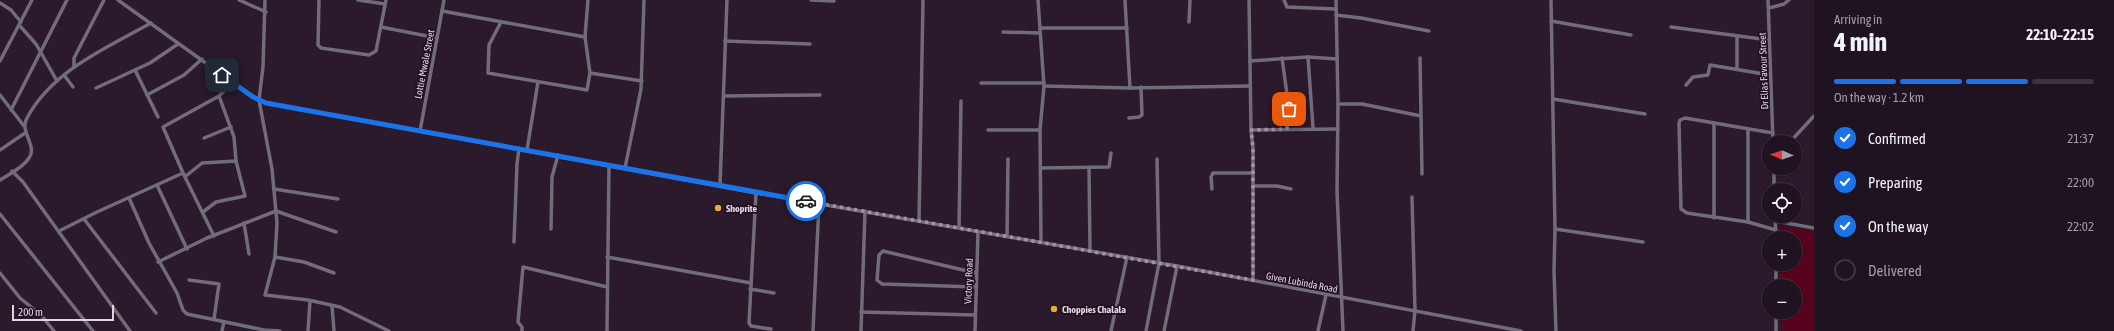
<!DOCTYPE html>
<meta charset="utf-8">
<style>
:root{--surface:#201321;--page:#2d202e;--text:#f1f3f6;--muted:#a29ea5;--line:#3d323f;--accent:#1a73e8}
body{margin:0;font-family:"Asap Condensed",sans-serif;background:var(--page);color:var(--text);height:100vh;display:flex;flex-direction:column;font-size:15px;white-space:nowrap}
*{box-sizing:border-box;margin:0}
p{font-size:13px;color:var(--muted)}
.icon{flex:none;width:22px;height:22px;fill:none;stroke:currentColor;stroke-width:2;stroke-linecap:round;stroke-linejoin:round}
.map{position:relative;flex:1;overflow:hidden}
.drawer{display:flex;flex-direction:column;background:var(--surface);width:300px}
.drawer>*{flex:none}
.needle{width:26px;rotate:272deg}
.fabs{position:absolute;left:1762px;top:135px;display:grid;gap:8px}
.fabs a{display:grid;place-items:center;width:40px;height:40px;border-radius:50%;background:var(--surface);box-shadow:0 1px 3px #0004,0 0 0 1px var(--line);font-size:20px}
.scale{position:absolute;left:12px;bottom:10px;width:102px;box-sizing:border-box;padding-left:4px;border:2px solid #e2d5e2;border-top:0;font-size:11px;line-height:14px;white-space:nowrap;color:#e2d5e2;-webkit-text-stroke:3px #211022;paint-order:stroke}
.pin{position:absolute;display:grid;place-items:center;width:34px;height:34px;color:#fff;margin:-17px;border-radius:8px;box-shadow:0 2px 6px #0006}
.courier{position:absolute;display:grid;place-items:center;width:40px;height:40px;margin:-20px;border:3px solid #1a73e8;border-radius:50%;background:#fff;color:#222;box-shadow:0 1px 5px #0007}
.head em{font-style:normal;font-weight:700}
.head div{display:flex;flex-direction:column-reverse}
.head{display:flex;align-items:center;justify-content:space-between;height:68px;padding:0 20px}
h1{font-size:26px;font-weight:700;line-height:30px}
.bar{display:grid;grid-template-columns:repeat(4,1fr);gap:6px 4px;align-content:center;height:48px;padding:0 20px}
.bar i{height:5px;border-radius:3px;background:var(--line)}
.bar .on{background:var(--accent)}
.bar p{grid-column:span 4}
ol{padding:0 20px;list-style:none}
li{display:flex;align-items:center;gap:12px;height:44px}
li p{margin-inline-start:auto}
li .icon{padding:4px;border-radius:50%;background:var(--accent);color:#fff;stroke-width:4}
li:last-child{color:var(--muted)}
li i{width:22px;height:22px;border:2px solid var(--line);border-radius:50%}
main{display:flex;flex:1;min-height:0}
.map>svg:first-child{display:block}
.green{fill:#59021e}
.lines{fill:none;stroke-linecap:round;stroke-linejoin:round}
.minor{stroke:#706c78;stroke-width:3.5}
.done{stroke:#a293a2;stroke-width:4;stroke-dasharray:0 7.2}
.route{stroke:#1a73e8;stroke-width:5}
.poi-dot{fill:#e8ab37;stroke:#211022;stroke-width:1.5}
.labels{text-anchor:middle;stroke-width:3.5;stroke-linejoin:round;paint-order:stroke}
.street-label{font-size:10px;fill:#e2d5e2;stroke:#211022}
.poi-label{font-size:10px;font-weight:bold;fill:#e2d5e2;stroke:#211022;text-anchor:start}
</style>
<main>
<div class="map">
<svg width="1814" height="331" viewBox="0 0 1814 331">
<rect width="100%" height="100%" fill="#2b192c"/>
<polygon class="green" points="1779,226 1814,231 1814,331 1782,331 1781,312 1795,312 1795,286 1780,286 1780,264 1795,264 1795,238 1779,238"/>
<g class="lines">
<g class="minor">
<polyline points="118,0 242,89 259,100 266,103 756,193 1177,266 1521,331"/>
<polyline points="239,0 266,12"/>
<polyline points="265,0 263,67 259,100 272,169 277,223 275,257 265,295 308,300 340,307 389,331"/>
<polyline points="319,0 318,45 321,48 369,55 376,51 386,0"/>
<polyline points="358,0 385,4"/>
<polyline points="811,0 834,1"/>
<polyline points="1038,0 1044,86 1040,130 1041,241"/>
<polyline points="1125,0 1130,88"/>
<polyline points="1249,0 1251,130 1253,148 1253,280"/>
<polyline points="1284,0 1287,7 1336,9"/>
<polyline points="1336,0 1338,104 1337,191 1343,331"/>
<polyline points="1551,0 1555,229 1554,271 1556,331"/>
<polyline points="1768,0 1773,142"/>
<polyline points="0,3 11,10 21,22"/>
<polyline points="1769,8 1784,4 1789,0"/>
<polyline points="442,11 585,37"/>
<polyline points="1336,15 1361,18 1429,31"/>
<polyline points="1551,21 1631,35"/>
<polyline points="501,22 489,45 488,73 587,90 590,73 585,37 588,0"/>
<polyline points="1189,22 1190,0"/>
<polyline points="20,26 36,44 57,81"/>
<polyline points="381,27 437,38"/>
<polyline points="1671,27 1769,40"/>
<polyline points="1040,28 1127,28"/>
<polyline points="1003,32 1040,33"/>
<polyline points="1737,36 1737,69"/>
<polyline points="725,41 810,44"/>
<polyline points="1308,57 1313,128"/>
<polyline points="1282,58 1289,109 1287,129"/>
<polyline points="1420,58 1422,174"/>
<polyline points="0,61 32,0"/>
<polyline points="1250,61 1308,57 1337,59"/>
<polyline points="74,67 74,58 104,0"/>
<polyline points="135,70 158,117"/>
<polyline points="590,73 642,81"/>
<polyline points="64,75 73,87"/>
<polyline points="981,83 1044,83"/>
<polyline points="1686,85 1693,77 1708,75 1710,65 1770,75"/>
<polyline points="1044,86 1130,88 1250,86"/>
<polyline points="96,88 150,63 178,44"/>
<polyline points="0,95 24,126"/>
<polyline points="147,95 184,75 202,59"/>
<polyline points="724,96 820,95"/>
<polyline points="1553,99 1645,114"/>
<polyline points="1338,104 1362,104 1421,116"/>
<polyline points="11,110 67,0"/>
<polyline points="1129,118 1139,117 1142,115 1141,87"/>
<polyline points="1714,124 1714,218"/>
<polyline points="1748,129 1748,222"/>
<polyline points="988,130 1040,130"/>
<polyline points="1251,130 1338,129"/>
<polyline points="420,131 444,0"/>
<polyline points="1773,133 1685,118 1680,120 1679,123 1681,209 1687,213 1748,222 1776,230"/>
<polyline points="204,138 231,127"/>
<polyline points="1790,142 1814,116"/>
<polyline points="0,150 25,133"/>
<polyline points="527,150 538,82"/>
<polyline points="625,168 641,89 644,0"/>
<polyline points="1041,168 1109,167 1111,153"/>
<polyline points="1089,168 1090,250"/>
<polyline points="1774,168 1774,190"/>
<polyline points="12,171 23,182 130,331"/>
<polyline points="186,176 202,163 236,161"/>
<path d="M0 180C9 174 23 168 29 158 38 146 19 132 27 118 52 71 106 48 151 23"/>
<polyline points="157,185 187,249"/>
<polyline points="720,185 727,0"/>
<polyline points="1253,186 1277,186 1291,189"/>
<polyline points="274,189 338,199"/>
<polyline points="1212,189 1211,177 1213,173 1253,173"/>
<polyline points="756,193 749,323 751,326 771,329"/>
<polyline points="1412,197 1415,310 1413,331"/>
<polyline points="129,198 149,243 177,293 183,310 187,314 264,330 280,331"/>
<polyline points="203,212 216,202 245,196 236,161 234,137 219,96"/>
<polyline points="0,214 93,331"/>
<polyline points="1775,216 1776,238"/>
<polyline points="84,219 156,313"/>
<polyline points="919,221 923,0"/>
<polyline points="1775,221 1814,228"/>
<polyline points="244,223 249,254"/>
<polyline points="959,228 961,101"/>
<polyline points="551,229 552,177 558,155"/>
<polyline points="1555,229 1643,242"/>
<polyline points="59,231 97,212 183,173"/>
<polyline points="214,236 183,173 163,127 219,96 233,82"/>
<polyline points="1007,236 1008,159"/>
<polyline points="514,242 517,164 519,148"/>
<polyline points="275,257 304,262 334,273"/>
<polyline points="607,257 751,283"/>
<polyline points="158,262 207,238 276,211 336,232"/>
<polyline points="0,273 20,298 41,315 54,331"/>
<polyline points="189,280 219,284 214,319"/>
<polyline points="1776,286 1776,264"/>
<polyline points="976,287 882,284 877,280 879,255 883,251 976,273"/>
<polyline points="750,289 774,293"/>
<polyline points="332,306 334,331"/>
<polyline points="861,312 975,315"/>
<polyline points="1776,312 1776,331"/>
<polyline points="222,331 224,322"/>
<polyline points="308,331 310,301"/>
<polyline points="522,331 522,327 518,322 523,267 607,287"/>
<polyline points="607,331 609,165"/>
<polyline points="813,331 819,203"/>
<polyline points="861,331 865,211"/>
<polyline points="975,331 978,232"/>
<polyline points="1111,331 1127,257"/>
<polyline points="1146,331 1159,263 1157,159"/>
<polyline points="1164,331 1177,266"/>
<polyline points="1318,331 1326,295"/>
</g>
</g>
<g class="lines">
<polyline class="done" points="806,201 1253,280 1253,148 1251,130 1287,129 1289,109"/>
<polyline class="route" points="222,75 253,97 266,103 806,201"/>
</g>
<g class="poi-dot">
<circle cx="718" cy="208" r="4"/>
<circle cx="1054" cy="309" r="4"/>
</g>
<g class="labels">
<g class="street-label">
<text transform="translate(424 64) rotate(-79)" y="4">Lottie Mwale Street</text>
<text transform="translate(1763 71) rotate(-92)" y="4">Dr Elias Favour Street</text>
<text transform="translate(968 281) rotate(-88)" y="4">Victory Road</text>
<text transform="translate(1302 282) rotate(11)" y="4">Given Lubinda Road</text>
</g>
<g class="poi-label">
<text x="726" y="212">Shoprite</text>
<text x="1062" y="313">Choppies Chalala</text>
</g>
</g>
</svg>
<div class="fabs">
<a><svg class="needle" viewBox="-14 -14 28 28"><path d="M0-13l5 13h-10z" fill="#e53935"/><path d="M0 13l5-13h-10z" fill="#a29ea5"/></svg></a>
<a><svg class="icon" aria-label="locate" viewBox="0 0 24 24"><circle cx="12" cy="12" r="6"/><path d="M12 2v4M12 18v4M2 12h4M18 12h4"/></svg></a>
<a>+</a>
<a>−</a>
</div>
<div class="scale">200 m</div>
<div class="pin" style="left:1289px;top:109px;background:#ea580c"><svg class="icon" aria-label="bag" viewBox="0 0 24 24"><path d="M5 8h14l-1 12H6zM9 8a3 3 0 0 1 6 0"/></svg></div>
<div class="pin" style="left:222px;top:75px;background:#1f2937"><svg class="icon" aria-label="home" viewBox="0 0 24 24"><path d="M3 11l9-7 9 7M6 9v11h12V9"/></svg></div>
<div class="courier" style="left:806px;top:201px"><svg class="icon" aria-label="car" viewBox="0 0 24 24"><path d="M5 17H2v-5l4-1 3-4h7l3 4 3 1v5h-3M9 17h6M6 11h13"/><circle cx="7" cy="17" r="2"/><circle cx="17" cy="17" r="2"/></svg></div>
</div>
<section class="drawer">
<div class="head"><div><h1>4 min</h1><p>Arriving in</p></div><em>22:10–22:15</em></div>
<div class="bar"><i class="on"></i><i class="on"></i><i class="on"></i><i></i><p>On the way · 1.2 km</p></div>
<ol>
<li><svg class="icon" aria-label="check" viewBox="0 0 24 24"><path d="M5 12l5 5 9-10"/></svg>Confirmed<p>21:37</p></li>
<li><svg class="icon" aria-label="check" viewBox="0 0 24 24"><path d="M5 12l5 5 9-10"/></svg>Preparing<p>22:00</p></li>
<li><svg class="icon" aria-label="check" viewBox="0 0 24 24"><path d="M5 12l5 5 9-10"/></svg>On the way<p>22:02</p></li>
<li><i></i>Delivered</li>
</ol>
</section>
</main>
